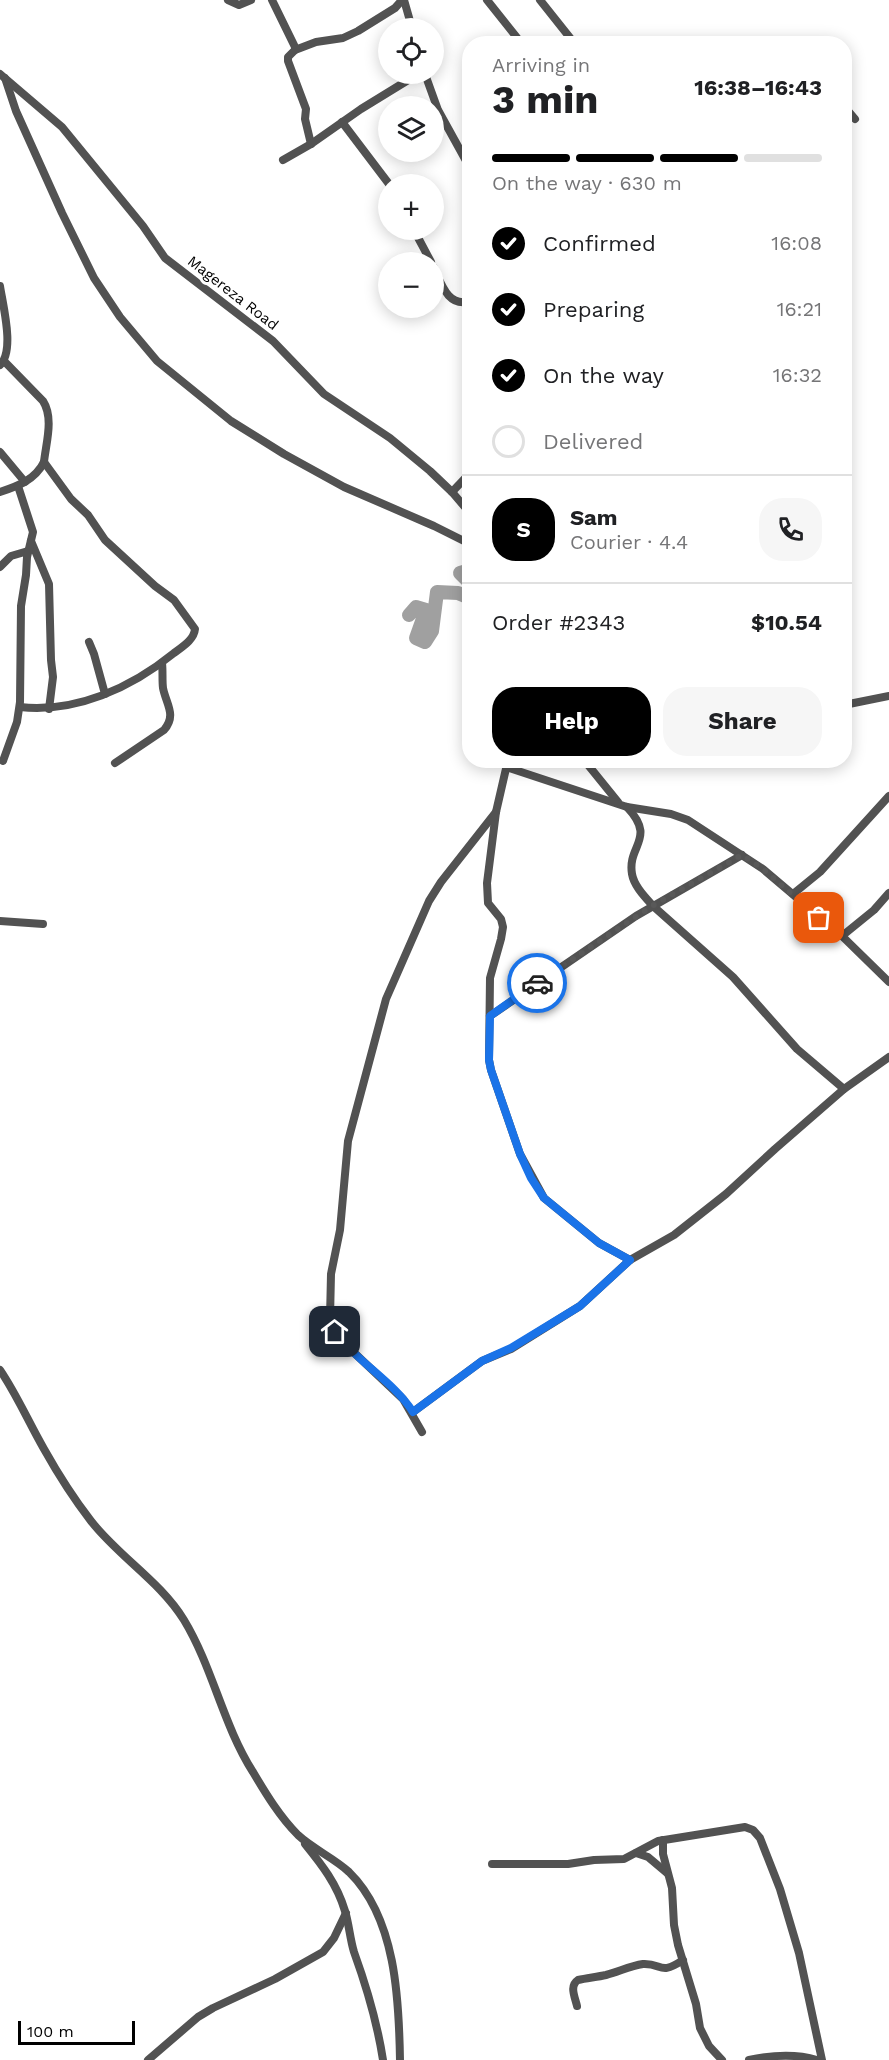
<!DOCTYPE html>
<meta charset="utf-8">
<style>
:root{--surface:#fff;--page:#f6f6f6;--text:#202124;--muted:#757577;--line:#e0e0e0;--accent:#000}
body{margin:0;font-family:"Work Sans",sans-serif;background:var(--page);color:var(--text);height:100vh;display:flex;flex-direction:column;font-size:22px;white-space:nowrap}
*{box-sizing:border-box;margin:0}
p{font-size:20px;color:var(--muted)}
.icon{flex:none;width:33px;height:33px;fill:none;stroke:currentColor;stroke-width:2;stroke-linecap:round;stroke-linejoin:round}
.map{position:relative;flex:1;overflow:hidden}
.panel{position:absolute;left:462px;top:36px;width:390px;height:732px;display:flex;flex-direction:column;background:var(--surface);border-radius:24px;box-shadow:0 3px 15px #0003}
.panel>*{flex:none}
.fabs{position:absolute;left:378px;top:18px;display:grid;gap:12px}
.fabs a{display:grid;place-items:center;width:66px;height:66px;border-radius:50%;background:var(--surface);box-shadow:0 3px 15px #0003;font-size:30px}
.scale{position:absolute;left:18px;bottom:15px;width:117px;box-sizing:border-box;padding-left:6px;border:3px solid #000;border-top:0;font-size:16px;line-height:21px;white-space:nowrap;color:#000;-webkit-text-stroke:4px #fff;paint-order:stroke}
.pin{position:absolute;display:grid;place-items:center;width:51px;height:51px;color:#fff;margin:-26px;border-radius:12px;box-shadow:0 3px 9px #0006}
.courier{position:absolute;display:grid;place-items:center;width:60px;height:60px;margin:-30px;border:4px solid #1a73e8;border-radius:50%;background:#fff;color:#222;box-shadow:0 2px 8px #0007}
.headline em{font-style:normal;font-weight:700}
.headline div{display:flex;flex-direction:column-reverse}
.headline{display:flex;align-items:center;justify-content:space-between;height:102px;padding:0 30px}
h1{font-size:39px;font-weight:700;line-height:45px}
.bar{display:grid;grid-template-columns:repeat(4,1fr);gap:9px 6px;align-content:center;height:72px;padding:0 30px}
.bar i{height:8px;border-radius:4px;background:var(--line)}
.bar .on{background:var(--accent)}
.bar p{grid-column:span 4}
.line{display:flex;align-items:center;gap:15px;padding:0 30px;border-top:2px solid var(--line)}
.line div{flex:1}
.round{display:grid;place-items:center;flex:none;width:63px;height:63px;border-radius:24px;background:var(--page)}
ol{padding:0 30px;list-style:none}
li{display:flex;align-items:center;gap:18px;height:66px}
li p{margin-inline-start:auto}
li .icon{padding:6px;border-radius:50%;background:var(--accent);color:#fff;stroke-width:4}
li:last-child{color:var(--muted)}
li i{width:33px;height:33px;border:3px solid var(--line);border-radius:50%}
.action{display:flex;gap:12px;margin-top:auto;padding:12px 30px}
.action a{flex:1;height:69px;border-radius:24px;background:var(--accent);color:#fff;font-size:24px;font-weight:700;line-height:69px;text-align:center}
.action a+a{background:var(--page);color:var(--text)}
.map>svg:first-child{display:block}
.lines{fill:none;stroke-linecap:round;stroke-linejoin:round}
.river{stroke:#a0a0a0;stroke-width:14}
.minor{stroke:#525252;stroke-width:8}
.done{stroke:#595959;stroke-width:6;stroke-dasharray:0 10.8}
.route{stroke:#1a73e8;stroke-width:8}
.labels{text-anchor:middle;stroke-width:6;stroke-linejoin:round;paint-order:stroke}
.street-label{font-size:15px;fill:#000;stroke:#fff}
</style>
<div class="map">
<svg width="889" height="2060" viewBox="0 0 889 2060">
<rect width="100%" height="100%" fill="#fff"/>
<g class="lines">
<g class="river">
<polyline points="470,570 460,573 470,583"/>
<polyline points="409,615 416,607 426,610 416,638 425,642 432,631 437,592 458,593 470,598"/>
</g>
<g class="minor">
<polyline points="228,0 239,5 251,0"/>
<polyline points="272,0 295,47 295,50 288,57 288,61 306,109 305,119 311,144"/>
<polyline points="404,0 412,28"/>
<polyline points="487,0 522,44"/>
<polyline points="540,0 575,44"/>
<polyline points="767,44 780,41 791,44"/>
<polyline points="295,50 316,42 343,38 358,31 395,8 402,0"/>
<polyline points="0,74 62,127 143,226 165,258 273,341 324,394 390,438 430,471 452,492 470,513"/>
<polyline points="425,74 438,110 470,168"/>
<polyline points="5,78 16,111 62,213 94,278 120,317 157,361 231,421 284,454 344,487 434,526 470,544"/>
<polyline points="844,106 855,119"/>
<polyline points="342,122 389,184"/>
<polyline points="283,160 311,144 361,109 418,74"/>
<polyline points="414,230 431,262"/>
<path d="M434 268C441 283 448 308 470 301"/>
<path d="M0 286C3 306 15 351 0 365"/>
<polyline points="0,452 25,482"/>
<path d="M0 492C18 486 35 480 44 462 46 443 54 418 43 401L4 361"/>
<polyline points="452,492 470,473"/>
<polyline points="31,541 49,584 51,660 53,677 49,709"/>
<polyline points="0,567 11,556 28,551"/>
<polyline points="89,642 94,654 105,694"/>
<polyline points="844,705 889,696"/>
<path d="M20 707C76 713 131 688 174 653 182 647 194 640 195 629L174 600 155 586 105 540 88 515 71 499 44 462"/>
<polyline points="508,760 496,812 487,883 488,903 501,919 503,927 501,939 490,978 489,1060 491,1070 520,1154 544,1198 599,1243 630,1260"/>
<polyline points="584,760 618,802"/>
<polyline points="3,761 17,722 20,702 21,606 26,575 27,557 33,532 18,486"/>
<path d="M115 763 164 730C177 715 166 704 163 688 162 680 163 671 162 663"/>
<polyline points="506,767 627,807 671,814 688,820 763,869 842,936 889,982"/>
<path d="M627 807C657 839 627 845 632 874 634 886 645 897 653 906L733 977 797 1049 844 1089"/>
<polyline points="793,894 820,872 889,796"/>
<polyline points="0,921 43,924"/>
<polyline points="842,936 874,910 889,893"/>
<polyline points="490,1016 636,916 742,855"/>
<path d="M0 1370C17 1395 29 1423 44 1449 58 1474 74 1499 91 1521 119 1557 160 1581 184 1620 213 1668 223 1725 253 1772 266 1794 280 1817 298 1835 313 1849 334 1858 349 1872 396 1918 399 1999 400 2060"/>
<polyline points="413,1412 482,1361 511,1349 580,1306 630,1260 674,1235 726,1194 775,1149 844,1089 889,1057"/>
<polyline points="422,1432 403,1399 347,1346 335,1332 330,1318 331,1274 340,1230 348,1141 386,999 429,901 441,882 496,812"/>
<polyline points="663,1840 663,1854 672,1888 674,1925 678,1945 696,2004 700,2028 709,2046 722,2060"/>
<path d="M305 1844C322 1865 337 1884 345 1911 349 1924 350 1939 354 1952 367 1988 377 2021 383 2060"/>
<polyline points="636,1853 648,1857 667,1873"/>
<polyline points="492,1864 568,1864 594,1860 624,1859 658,1841 745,1827 753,1830 760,1838 780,1889 799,1953 822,2060"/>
<path d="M577 2006C575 1997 569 1986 578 1980 587 1978 597 1977 606 1975 618 1972 630 1966 643 1964 663 1963 659 1976 683 1960"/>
<polyline points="148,2060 198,2017 213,2008 275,1979 323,1952 334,1938 346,1913"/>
<path d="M749 2060C772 2055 794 2053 817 2060"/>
</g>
</g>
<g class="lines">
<polyline class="done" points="537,983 652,906 742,855 763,869 819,918"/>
<path class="route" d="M335 1332C357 1362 393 1381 413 1412L482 1361 511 1348 580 1306 630 1260 599 1243 544 1198 531 1178 520 1154 491 1070 489 1060 490 1016 537 983"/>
</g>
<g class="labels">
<g class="street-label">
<text transform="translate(233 293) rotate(38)" y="5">Magereza Road</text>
</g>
</g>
</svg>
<div class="fabs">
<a><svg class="icon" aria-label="locate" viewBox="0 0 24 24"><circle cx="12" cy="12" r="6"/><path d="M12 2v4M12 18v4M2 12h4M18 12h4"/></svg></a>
<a><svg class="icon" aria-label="layers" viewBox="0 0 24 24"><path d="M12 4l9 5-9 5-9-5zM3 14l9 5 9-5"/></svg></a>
<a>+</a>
<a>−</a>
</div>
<div class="scale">100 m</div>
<div class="pin" style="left:819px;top:918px;background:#ea580c"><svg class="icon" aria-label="bag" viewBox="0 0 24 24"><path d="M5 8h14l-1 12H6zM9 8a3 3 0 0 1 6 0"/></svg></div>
<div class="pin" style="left:335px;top:1332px;background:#1f2937"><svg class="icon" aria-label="home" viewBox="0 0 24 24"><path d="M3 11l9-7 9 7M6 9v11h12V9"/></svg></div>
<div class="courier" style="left:537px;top:983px"><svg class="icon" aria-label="car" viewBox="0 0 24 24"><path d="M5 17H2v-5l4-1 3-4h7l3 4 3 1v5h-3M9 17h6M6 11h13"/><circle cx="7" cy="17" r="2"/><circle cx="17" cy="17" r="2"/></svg></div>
<section class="panel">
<div class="headline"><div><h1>3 min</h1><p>Arriving in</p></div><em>16:38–16:43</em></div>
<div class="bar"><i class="on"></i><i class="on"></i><i class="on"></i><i></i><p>On the way · 630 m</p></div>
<ol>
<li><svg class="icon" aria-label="check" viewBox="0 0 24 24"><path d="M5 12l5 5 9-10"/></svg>Confirmed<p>16:08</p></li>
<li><svg class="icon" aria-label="check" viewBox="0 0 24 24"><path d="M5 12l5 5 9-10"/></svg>Preparing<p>16:21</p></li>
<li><svg class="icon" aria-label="check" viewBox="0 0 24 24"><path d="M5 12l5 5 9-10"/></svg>On the way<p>16:32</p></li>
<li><i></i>Delivered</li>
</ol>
<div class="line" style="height:108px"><b class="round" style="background:var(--accent);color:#fff">S</b><div><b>Sam</b><p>Courier · 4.4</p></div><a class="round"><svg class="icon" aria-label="phone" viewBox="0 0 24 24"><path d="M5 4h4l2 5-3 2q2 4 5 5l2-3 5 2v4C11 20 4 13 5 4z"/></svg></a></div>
<div class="line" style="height:78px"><div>Order #2343</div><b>$10.54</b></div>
<div class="action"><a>Help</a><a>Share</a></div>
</section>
</div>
